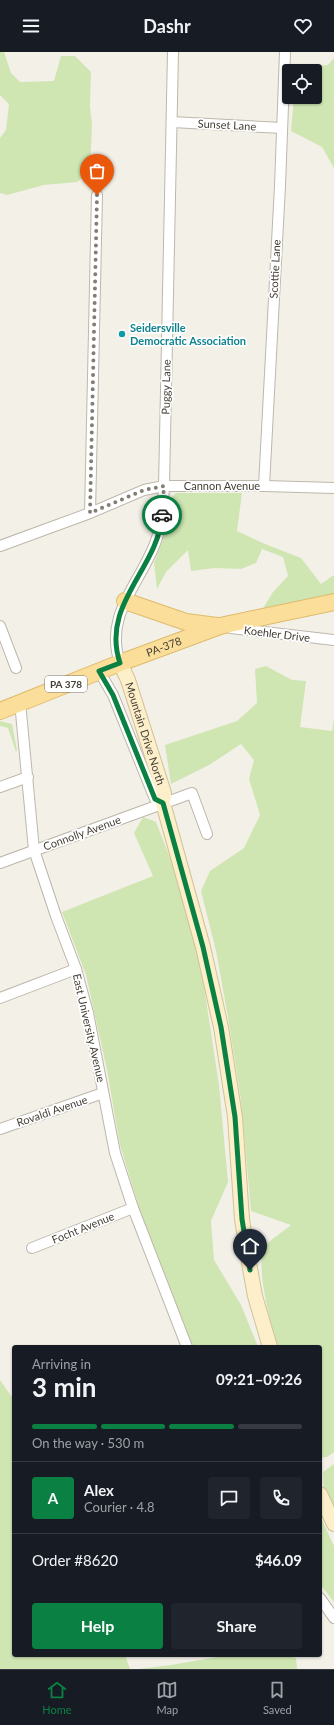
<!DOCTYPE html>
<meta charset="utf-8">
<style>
:root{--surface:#171b24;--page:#20242c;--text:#f1f3f6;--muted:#9ea1a6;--line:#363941;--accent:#0b8043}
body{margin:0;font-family:Lato,sans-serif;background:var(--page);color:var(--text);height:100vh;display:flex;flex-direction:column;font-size:15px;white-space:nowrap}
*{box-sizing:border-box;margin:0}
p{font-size:13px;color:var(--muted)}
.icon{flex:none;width:22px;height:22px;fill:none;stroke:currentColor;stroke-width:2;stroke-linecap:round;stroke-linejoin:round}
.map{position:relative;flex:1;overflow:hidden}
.panel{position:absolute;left:12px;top:1293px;width:310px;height:312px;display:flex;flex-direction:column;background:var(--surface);border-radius:4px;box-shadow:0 1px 3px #0004}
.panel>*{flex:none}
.controls{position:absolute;left:282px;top:12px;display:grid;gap:8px}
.controls a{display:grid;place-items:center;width:40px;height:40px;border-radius:4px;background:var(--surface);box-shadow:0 1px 3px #0004;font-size:20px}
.pin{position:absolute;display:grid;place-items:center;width:34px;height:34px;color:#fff;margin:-41px -17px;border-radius:50% 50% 50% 0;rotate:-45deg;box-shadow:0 0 4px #0007}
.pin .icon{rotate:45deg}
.courier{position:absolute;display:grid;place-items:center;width:40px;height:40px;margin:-20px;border:3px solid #0b8043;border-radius:50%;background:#fff;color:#222;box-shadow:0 1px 5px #0007}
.headline em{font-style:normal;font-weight:700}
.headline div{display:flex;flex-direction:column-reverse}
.headline{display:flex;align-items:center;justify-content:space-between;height:68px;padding:0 20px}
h1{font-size:26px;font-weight:700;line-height:30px}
.bar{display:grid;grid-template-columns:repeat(4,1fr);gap:6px 4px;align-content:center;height:48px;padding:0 20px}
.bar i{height:5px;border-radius:3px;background:var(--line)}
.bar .active{background:var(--accent)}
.bar p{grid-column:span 4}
.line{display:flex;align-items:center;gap:10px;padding:0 20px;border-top:1px solid var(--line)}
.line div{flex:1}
.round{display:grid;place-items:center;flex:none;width:42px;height:42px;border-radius:4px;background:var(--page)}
.cta{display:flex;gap:8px;margin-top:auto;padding:8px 20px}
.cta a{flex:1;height:46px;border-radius:4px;background:var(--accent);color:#fff;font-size:16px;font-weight:700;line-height:46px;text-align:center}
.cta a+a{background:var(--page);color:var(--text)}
header{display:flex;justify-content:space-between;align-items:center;height:52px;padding:0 20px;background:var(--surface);font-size:18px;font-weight:700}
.tab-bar{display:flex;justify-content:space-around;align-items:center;height:56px;border-top:1px solid var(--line);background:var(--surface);font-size:11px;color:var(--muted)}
.tab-bar a{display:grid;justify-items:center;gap:2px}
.tab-bar .active{color:var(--accent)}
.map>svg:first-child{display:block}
.green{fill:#cfe6b2}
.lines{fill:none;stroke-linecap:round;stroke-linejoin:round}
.street-casing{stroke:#beb7ab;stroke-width:12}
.secondary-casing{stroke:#d1c299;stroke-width:16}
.primary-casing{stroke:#dfbb6a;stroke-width:18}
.street{stroke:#fff;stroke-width:10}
.secondary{stroke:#fcefc9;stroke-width:14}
.primary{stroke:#fade9a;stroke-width:16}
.done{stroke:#837e75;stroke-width:4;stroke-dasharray:0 7.2}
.route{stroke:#0b8043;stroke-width:5}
.culture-dot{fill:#0f9aa8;stroke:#fff;stroke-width:1.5}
.labels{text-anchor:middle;stroke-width:3.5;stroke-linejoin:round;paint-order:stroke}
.shield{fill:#fff;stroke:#7e7973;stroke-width:1}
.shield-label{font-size:10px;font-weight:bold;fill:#464037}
.street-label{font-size:11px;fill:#464037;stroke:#fff}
.culture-label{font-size:11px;font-weight:bold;fill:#0d838f;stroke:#fff;text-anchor:start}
</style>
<header><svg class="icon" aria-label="menu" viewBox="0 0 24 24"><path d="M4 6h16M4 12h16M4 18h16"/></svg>Dashr<svg class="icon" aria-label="heart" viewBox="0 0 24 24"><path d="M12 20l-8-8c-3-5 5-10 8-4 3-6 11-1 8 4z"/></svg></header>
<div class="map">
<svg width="334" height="1617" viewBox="0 0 334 1617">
<rect width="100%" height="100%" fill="#f3f0e8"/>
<g class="green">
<polygon points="0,0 4,0 11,21 20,30 54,29 61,4 75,4 91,20 90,55 92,72 90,119 77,130 44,133 7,143 0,141 0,86 6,78 9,52 0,43"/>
<polygon points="334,6 334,116 322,95 291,79 294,45 315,45 315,19 304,19 305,15 328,13"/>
<polygon points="176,441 242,441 237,479 265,492 301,506 321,532 334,523 334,542 262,558 273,540 288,524 283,505 262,497 256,511 241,517 215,516 191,519 188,498 166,520 157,537 154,511 169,471 170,447"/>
<path d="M266 614 292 628 306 629 300 675 332 679 334 667V1400L327 1405 320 1406V1295H277C272 1275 254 1213 265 1195 269 1188 284 1179 291 1173L251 1159 241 1048 228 965 216 899 201 839 210 819 244 796 260 763 249 727 254 708 241 692 209 713 171 732 165 693 237 669 257 651 255 617Z"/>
<polygon points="0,669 12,672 17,698 16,700 8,676 0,674"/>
<polygon points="143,765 156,770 179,829 199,902 219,1033 228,1130 211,1169 214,1208 241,1253 258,1295 193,1295 140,1159 120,1093 107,1018 86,923 62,860 153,824 134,781"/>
<polygon points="0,1328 14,1348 14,1603 125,1603 130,1617 0,1617"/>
<polygon points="334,1412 334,1460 324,1438 323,1420"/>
<polygon points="320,1464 334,1494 334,1550 320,1532"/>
<polygon points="229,1603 281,1603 296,1606 297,1617 138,1617 171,1613"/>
</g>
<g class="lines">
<defs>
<g id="street">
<polyline points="172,70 282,76"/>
<polyline points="264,434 280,134 285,0"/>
<polyline points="90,461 97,143"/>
<polyline points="0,494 90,461 144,438 164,434 264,434 334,436"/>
<polyline points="0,574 16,616"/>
<polyline points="231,576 334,588"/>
<path d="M120 611C104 564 138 534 154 494 162 475 163 455 164 434L173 0"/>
<polyline points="99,619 113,643 155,747 163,751"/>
<polyline points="20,650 34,798 56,864 76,917 88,961 115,1101 133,1156 187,1295"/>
<polyline points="0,735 28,725"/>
<polyline points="0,811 192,741 207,782"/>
<polyline points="0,946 76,917"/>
<polyline points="0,1077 103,1041"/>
<polyline points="32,1196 133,1156"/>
<polyline points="320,1546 334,1566"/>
</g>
<g id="secondary">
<path id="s1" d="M120 611 128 628 164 741 163 751 203 895 221 975 235 1065 242 1167 248 1205 255 1244 270 1295"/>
<polyline points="320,1442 334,1472"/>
</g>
<g id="primary">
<polyline points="125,549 186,570 217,574"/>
<path id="s2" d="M0 659 120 611 220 574 334 550"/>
</g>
</defs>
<use href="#street" class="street-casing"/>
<use href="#secondary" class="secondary-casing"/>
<use href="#primary" class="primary-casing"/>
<use href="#street" class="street"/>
<use href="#secondary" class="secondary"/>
<use href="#primary" class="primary"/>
</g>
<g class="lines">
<polyline class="done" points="97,143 90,461 144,438 164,434 162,463"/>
<path class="route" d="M162 463C159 516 100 552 120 611L99 619 113 643 155 747 163 751 203 895 221 975 235 1065 242 1167 250 1218"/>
</g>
<circle class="culture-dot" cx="122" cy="282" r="4"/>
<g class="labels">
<rect class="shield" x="45" y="624" width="42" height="16" rx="3"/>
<g class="shield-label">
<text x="66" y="636">PA 378</text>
</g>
<g class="street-label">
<text transform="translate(227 73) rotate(3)" y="4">Sunset Lane</text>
<text transform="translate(275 217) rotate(-87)" y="4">Scottie Lane</text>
<text transform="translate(166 335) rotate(-89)" y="4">Puggy Lane</text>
<text x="222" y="438">Cannon Avenue</text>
<text transform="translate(277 582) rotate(7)" y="4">Koehler Drive</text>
<text dy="4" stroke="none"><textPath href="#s2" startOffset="176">PA-378</textPath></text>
<text dy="4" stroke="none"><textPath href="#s1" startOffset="75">Mountain Drive North</textPath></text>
<text transform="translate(82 781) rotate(-20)" y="4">Connolly Avenue</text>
<text transform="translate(89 976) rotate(77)" y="4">East University Avenue</text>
<text transform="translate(52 1059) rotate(-19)" y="4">Rovaldi Avenue</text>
<text transform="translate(83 1176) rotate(-22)" y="4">Focht Avenue</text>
</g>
<g class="culture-label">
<text x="130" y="280">Seidersville<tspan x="130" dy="13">Democratic Association</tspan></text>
</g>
</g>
</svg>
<div class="controls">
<a><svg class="icon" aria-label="locate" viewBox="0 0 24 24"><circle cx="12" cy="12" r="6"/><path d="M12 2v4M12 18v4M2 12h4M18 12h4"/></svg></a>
</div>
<div class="pin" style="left:97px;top:143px;background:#ea580c"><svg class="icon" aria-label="bag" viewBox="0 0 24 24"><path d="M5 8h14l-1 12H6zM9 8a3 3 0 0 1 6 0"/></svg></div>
<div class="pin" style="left:250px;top:1218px;background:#1f2937"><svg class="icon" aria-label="home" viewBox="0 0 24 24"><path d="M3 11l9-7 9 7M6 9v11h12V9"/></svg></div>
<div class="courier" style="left:162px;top:463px"><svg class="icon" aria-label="car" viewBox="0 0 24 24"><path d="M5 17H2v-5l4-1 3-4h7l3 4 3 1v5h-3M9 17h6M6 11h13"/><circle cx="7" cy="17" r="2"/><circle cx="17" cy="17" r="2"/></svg></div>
<section class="panel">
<div class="headline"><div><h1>3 min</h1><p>Arriving in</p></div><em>09:21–09:26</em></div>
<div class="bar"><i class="active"></i><i class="active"></i><i class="active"></i><i></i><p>On the way · 530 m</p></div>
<div class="line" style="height:72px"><b class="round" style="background:var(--accent);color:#fff">A</b><div><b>Alex</b><p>Courier · 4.8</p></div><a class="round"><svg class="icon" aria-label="chat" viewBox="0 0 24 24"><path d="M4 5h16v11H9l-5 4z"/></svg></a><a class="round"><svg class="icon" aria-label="phone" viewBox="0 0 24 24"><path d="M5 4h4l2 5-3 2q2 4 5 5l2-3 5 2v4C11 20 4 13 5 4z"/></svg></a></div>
<div class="line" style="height:52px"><div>Order #8620</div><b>$46.09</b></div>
<div class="cta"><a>Help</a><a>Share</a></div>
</section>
</div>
<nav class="tab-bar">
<a class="active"><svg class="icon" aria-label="home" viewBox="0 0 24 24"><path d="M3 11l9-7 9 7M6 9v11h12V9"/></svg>Home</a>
<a><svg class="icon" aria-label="map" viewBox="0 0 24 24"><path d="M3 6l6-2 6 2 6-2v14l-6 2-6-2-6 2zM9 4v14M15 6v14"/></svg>Map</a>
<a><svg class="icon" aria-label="saved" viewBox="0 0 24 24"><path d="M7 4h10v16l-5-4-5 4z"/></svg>Saved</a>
</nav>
